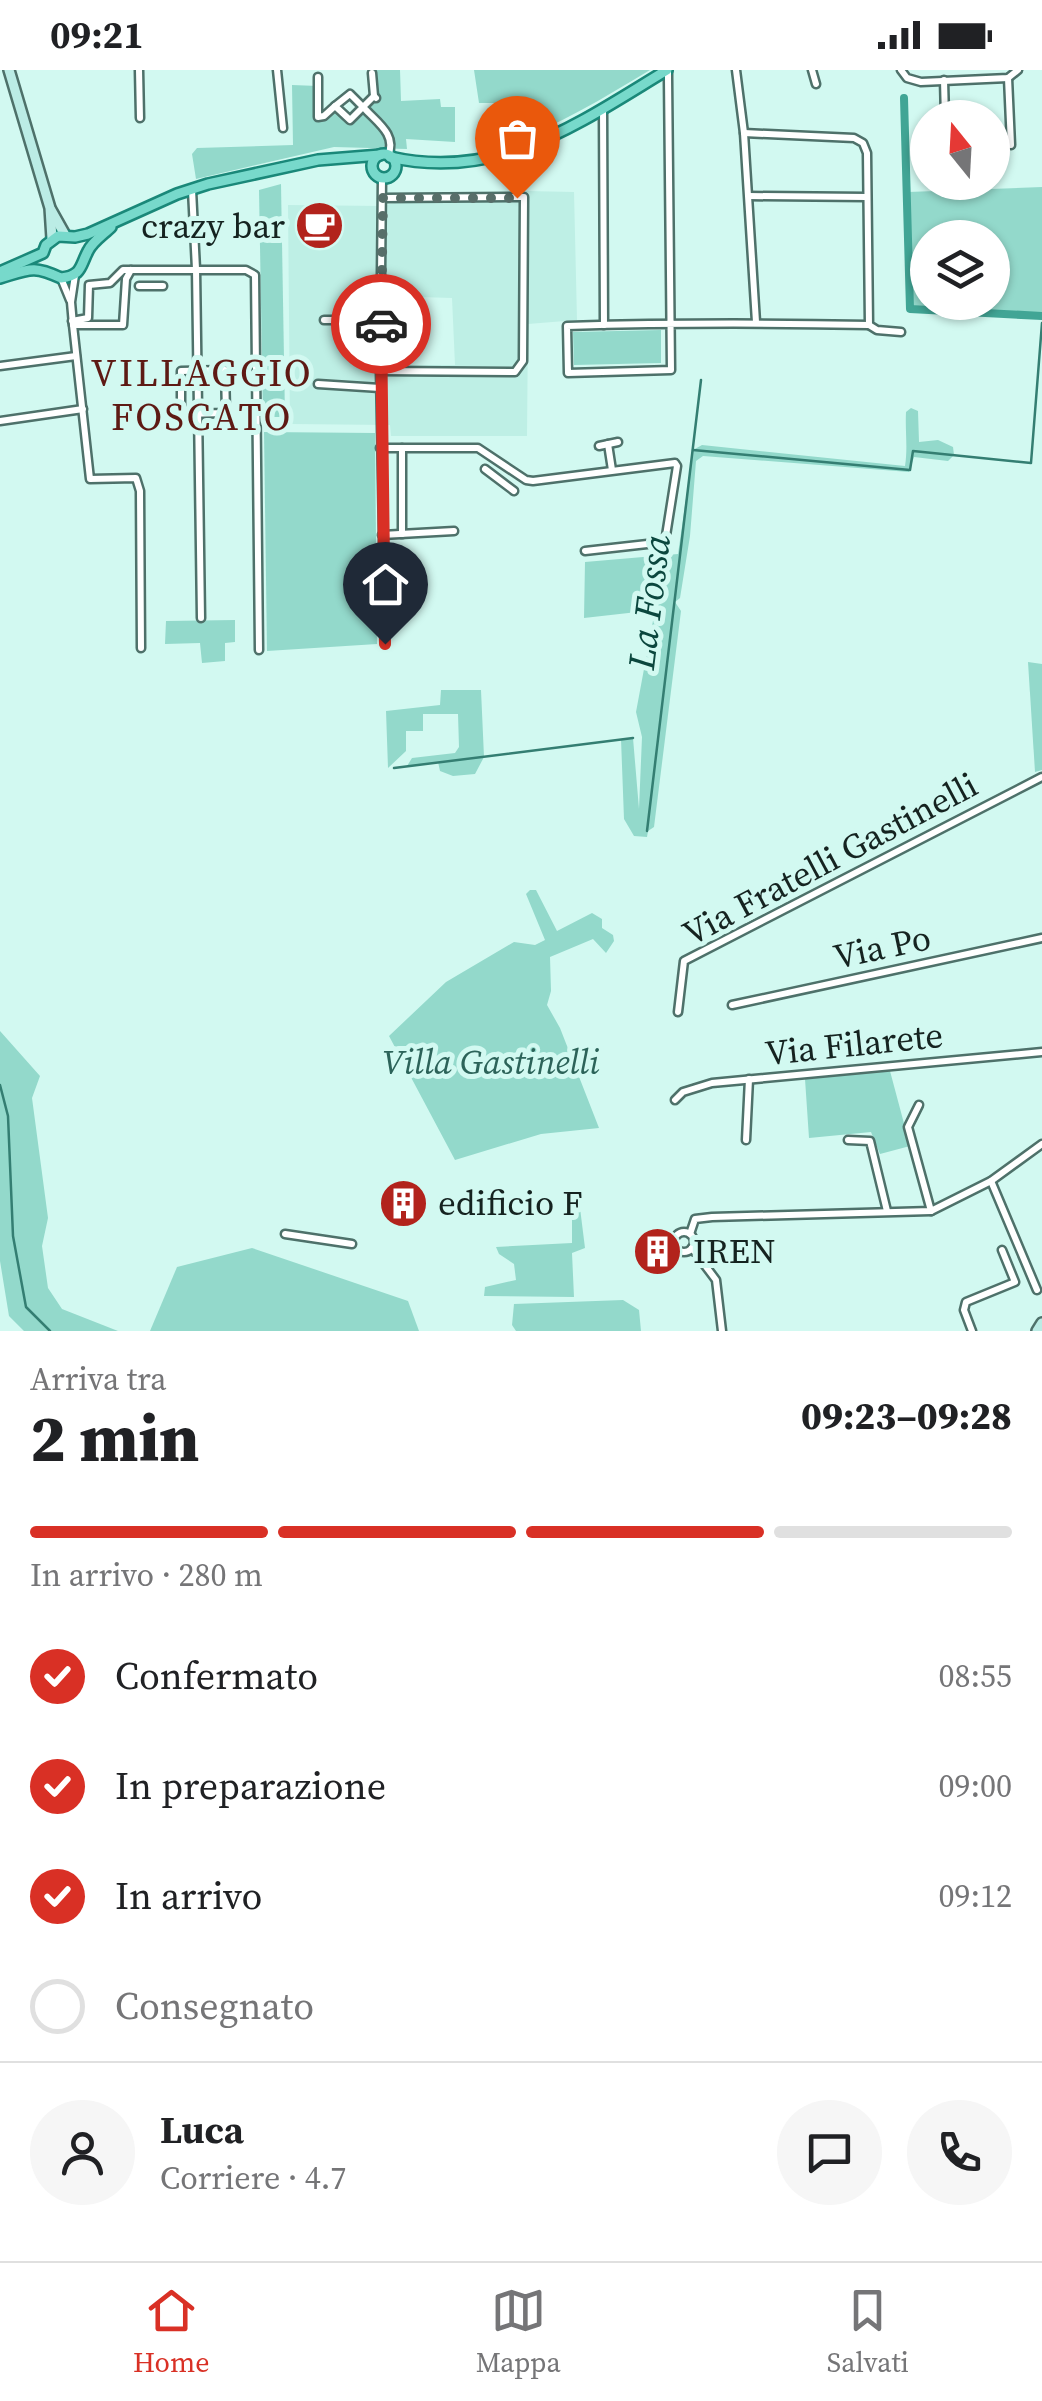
<!DOCTYPE html>
<html lang="it">
<meta charset="utf-8">
<style>
:root{--surface:#fff;--page:#f6f6f6;--text:#202124;--muted:#757577;--line:#e0e0e0;--accent:#d93025}
body{margin:0;font-family:"Source Serif 4",serif;background:var(--page);color:var(--text);height:100vh;display:flex;flex-direction:column;font-size:38px;white-space:nowrap}
*{box-sizing:border-box;margin:0}
p{font-size:32px;color:var(--muted)}
.icon{flex:none;width:55px;height:55px;fill:none;stroke:currentColor;stroke-width:2;stroke-linecap:round;stroke-linejoin:round}
.map{position:relative;height:1261px;overflow:hidden}
.details{display:flex;flex-direction:column;background:var(--surface);flex:1}
.details>*{flex:none}
.needle{width:65px;rotate:342deg}
.fabs{position:absolute;left:910px;top:30px;display:grid;gap:20px}
.fabs a{display:grid;place-items:center;width:100px;height:100px;border-radius:50%;background:var(--surface);box-shadow:0 2px 8px #0004;font-size:50px}
.pin{position:absolute;display:grid;place-items:center;width:85px;height:85px;color:#fff;margin:-102px -42px;border-radius:50% 50% 50% 0;rotate:-45deg;box-shadow:0 0 10px #0007}
.pin .icon{rotate:45deg}
.courier{position:absolute;display:grid;place-items:center;width:100px;height:100px;margin:-50px;border:8px solid #d93025;border-radius:50%;background:#fff;color:#222;box-shadow:0 2px 12px #0007}
.headline em{font-style:normal;font-weight:800}
.headline div{display:flex;flex-direction:column-reverse}
.headline{display:flex;align-items:center;justify-content:space-between;height:170px;padding:0 30px}
h1{font-size:65px;font-weight:800;line-height:75px}
.bar{display:grid;grid-template-columns:repeat(4,1fr);gap:15px 10px;align-content:center;height:120px;padding:0 30px}
.bar i{height:12px;border-radius:8px;background:var(--line)}
.bar .current{background:var(--accent)}
.bar p{grid-column:span 4}
.line{display:flex;align-items:center;gap:25px;padding:0 30px;border-top:2px solid var(--line)}
.line div{flex:1}
.round{display:grid;place-items:center;flex:none;width:105px;height:105px;border-radius:52px;background:var(--page)}
ol{padding:0 30px;list-style:none}
li{display:flex;align-items:center;gap:30px;height:110px}
li p{margin-inline-start:auto}
li .icon{padding:10px;border-radius:50%;background:var(--accent);color:#fff;stroke-width:4}
li:last-child{color:var(--muted)}
li i{width:55px;height:55px;border:5px solid var(--line);border-radius:50%}
.status{display:flex;justify-content:space-between;align-items:center;height:70px;padding:0 50px;background:var(--surface);direction:ltr}
.status svg{height:28px;fill:currentColor}
.dock{display:flex;justify-content:space-around;align-items:center;height:140px;border-top:2px solid var(--line);background:var(--surface);font-size:28px;color:var(--muted)}
.dock a{display:grid;justify-items:center;gap:5px}
.dock .current{color:var(--accent)}
.map>svg:first-child{display:block}
.built{fill:#beefe5;fill-rule:evenodd}
.green{fill:#93d9cb;fill-rule:evenodd}
.lines{fill:none;stroke-linecap:round;stroke-linejoin:round}
.stream{stroke:#347e72;stroke-width:2.5}
.canal{stroke:#41a595;stroke-width:8}
.street-casing{stroke:#4e716a;stroke-width:11}
.secondary-casing{stroke:#4e716a;stroke-width:14}
.primary-casing{stroke:#1a8879;stroke-width:14}
.street{stroke:#fff;stroke-width:6}
.secondary{stroke:#bbece5;stroke-width:9}
.primary{stroke:#77d9cb;stroke-width:9}
.done{stroke:#576e69;stroke-width:10;stroke-dasharray:0 18}
.route{stroke:#d93025;stroke-width:12}
.labels{text-anchor:middle;stroke-width:10;stroke-linejoin:round;paint-order:stroke}
.poi-label{font-size:35px;fill:#152320;stroke:#d2f9f1;text-anchor:start}
.street-label{font-size:35px;fill:#152320;stroke:#d2f9f1}
.park-label{font-size:35px;font-style:italic;fill:#2c6359;stroke:#d2f9f1}
.neighbourhood-label{font-size:38px;letter-spacing:2.5px;fill:#5e1a14;stroke:#d2f9f1}
.water-label{font-size:38px;font-style:italic;fill:#0b473e;stroke:#d2f9f1}
</style>
<div class="status"><b>09:21</b><svg viewBox="0 0 49 12"><path d="M0 12V9h3v3zM5 12V6h3v6zM10 12V3h3v9zM15 12V0h3v12zM26 1h20v11H26zM47 4h2v5h-2z"/></svg></div>
<div class="map">
<svg width="1042" height="1261" viewBox="0 0 1042 1261">
<rect width="100%" height="100%" fill="#d2f9f1"/>
<path class="built" d="M526 121 574 122 577 250 528 254 527 366H391L390 355 290 354 288 135 382 136 410 129 524 127ZM388 226 452 228 455 295H391L386 289Z"/>
<g class="green">
<polygon points="374,0 400,0 401,31 440,29 441,37 455,37 455,72 406,69 407,79 334,77 196,109 192,84 197,78 293,75 292,15 318,16 319,47 335,36 350,49 376,27"/>
<path d="M474 0H650C598 31 549 62 491 79L479 70 498 65V33H479Z"/>
<polygon points="281,114 285,347 263,347 259,120"/>
<path d="M1042 117V250L1028 246 910 239 908 122ZM928 168H992V232H928Z"/>
<polygon points="661,260 661,293 574,295 573,262"/>
<path d="M911 338 918 341 919 372 938 370 953 377 954 385 948 391 914 387 909 402 703 386 696 391 690 466 680 528 675 532 681 541 654 757 648 761 647 767 634 766 624 749 621 669 633 668 639 739 642 667 636 642 655 540 584 548 585 492 678 484 693 380 702 375 905 396C908 377 905 361 906 342Z"/>
<polygon points="264,362 375,363 377,574 267,581"/>
<polygon points="235,550 235,572 225,573 225,591 202,593 200,573 165,574 166,551"/>
<polygon points="1028,592 1042,594 1042,700 1035,702"/>
<polygon points="441,620 481,620 484,687 475,704 453,706 440,701 438,692 407,696 412,688 455,683 459,677 458,644 423,644 423,661 406,661 406,681 388,698 386,641 440,635"/>
<polygon points="530,820 536,820 557,861 592,843 602,849 602,858 613,865 614,871 606,883 593,869 550,887 551,921 547,935 560,958 599,1058 541,1064 455,1090 389,966 446,912 514,872 535,875 545,870 526,824"/>
<polygon points="0,961 40,1006 32,1028 48,1148 42,1176 48,1218 62,1239 118,1261 24,1261 9,1246 0,1191"/>
<polygon points="890,1001 910,1076 880,1084 871,1062 809,1068 805,1009"/>
<polygon points="580,1138 585,1178 572,1183 574,1227 484,1226 485,1217 516,1210 514,1194 499,1184 496,1177 572,1173 572,1139"/>
<polygon points="252,1178 408,1231 419,1261 150,1261 177,1197"/>
<polygon points="623,1230 639,1240 641,1261 516,1261 512,1255 514,1234"/>
</g>
<g class="lines">
<g class="stream">
<polyline points="693,380 910,400 913,381 1031,393 1042,253"/>
<polyline points="394,698 633,668"/>
<polyline points="647,761 701,310"/>
<polyline points="0,1015 8,1046 13,1166 26,1237 50,1261"/>
</g>
<polyline class="canal" points="904,28 910,239 1042,246"/>
<defs>
<g id="street">
<polyline points="139,0 140,48"/>
<polyline points="277,0 283,58"/>
<path d="M668 0V8L671 300 568 303 567 256C668 253 768 253 869 255"/>
<polyline points="736,0 744,63 756,252"/>
<polyline points="812,0 816,14"/>
<polyline points="901,0 907,8 921,12 1008,8 1018,0"/>
<polyline points="372,3 374,26"/>
<polyline points="318,7 318,47 324,46 335,36"/>
<polyline points="1008,8 1011,75"/>
<polyline points="944,10 945,48"/>
<path d="M376 28 374 26 350 50 335 36 350 24 365 39C378 53 397 65 388 86"/>
<polyline points="603,38 604,255"/>
<polyline points="744,63 854,68 863,73 867,83 869,255 877,260 901,262"/>
<polyline points="382,108 380,301 385,574"/>
<polyline points="192,120 196,199 201,548"/>
<polyline points="749,126 867,127"/>
<polyline points="75,205 71,232 73,255 90,409 136,408 140,421 141,578"/>
<polyline points="61,208 70,230"/>
<polyline points="139,216 163,216"/>
<polyline points="324,250 381,250"/>
<polyline points="72,251 88,248 89,215 110,213 123,200 246,200 255,205 259,580"/>
<polyline points="73,255 123,255 126,209 131,200"/>
<polyline points="0,296 76,286"/>
<polygon points="225,300 226,343 181,344 181,301"/>
<polyline points="380,301 515,302 523,291 524,127 383,128"/>
<polyline points="318,314 380,318"/>
<polyline points="0,351 83,339"/>
<polyline points="608,374 612,400"/>
<polyline points="599,376 618,372"/>
<polyline points="380,378 478,378 526,410 533,411 675,393 677,396 665,472 585,481"/>
<polyline points="402,378 402,464"/>
<polyline points="485,399 514,421"/>
<polyline points="382,465 454,461"/>
<polyline points="732,935 1042,868"/>
<polyline points="678,942 684,891 1042,707"/>
<polyline points="675,1030 683,1022 712,1013 1042,982"/>
<polyline points="919,1035 908,1057 931,1141"/>
<polyline points="746,1070 749,1009"/>
<polyline points="848,1070 870,1071 887,1141"/>
<polyline points="991,1111 1037,1220"/>
<circle cx="684" cy="1172" r="10"/>
<polyline points="285,1164 352,1174"/>
<polyline points="690,1164 695,1149 712,1147 931,1141 991,1111 1042,1074"/>
<polyline points="692,1178 716,1210 722,1261"/>
<polyline points="972,1261 964,1240 966,1232 1015,1212 1002,1180"/>
</g>
<g id="secondary">
<polyline points="9,0 50,138 52,169"/>
<polyline points="51,140 65,165"/>
<polyline points="1037,1261 1042,1253"/>
</g>
<g id="primary">
<circle cx="384" cy="96" r="12"/>
<path d="M390 87C499 112 579 53 667 0"/>
<polyline points="0,202 43,183 46,175 58,166 75,167 88,164 177,124 208,114 318,90 380,85"/>
<path d="M0 208C30 199 33 195 61 208 82 206 80 196 88 181 92 172 104 164 111 157"/>
</g>
</defs>
<use href="#street" class="street-casing"/>
<use href="#secondary" class="secondary-casing"/>
<use href="#primary" class="primary-casing"/>
<use href="#street" class="street"/>
<use href="#secondary" class="secondary"/>
<use href="#primary" class="primary"/>
</g>
<g class="lines">
<polyline class="done" points="381,254 383,128 517,128"/>
<polyline class="route" points="381,254 385,574"/>
</g>
<defs>
<symbol id="cafe-disc" viewBox="-11 -11 22 22"><circle r="9.5" fill="#b2231c" stroke="#d2f9f1"/><path d="M-5.5-4.5H6V0H3Q3 3.5 0 3.5H-2.5Q-5.5 3.5-5.5 0ZM3-3.2v2h1.7v-2ZM-6 4.5H4V6H-6Z" fill="#fff"/></symbol>
<symbol id="building-disc" viewBox="-11 -11 22 22"><circle r="9.5" fill="#b2231c" stroke="#d2f9f1"/><path d="M-4-6H4V6H1V3H-1V6H-4ZM-2.5-4.3h1.7v1.8h-1.7ZM.8-4.3h1.7v1.8H.8ZM-2.5-1h1.7V.8h-1.7ZM.8-1h1.7V.8H.8Z" fill="#fff"/></symbol>
</defs>
<g fill-rule="evenodd">
<use href="#cafe-disc" x="292" y="128" width="55" height="55"/>
<use href="#building-disc" x="376" y="1106" width="55" height="55"/>
<use href="#building-disc" x="630" y="1154" width="55" height="55"/>
</g>
<g class="labels">
<g class="poi-label">
<text x="285" y="168" text-anchor="end">crazy bar</text>
<text x="438" y="1145">edificio F</text>
<text x="693" y="1193">IREN</text>
</g>
<g class="street-label">
<text transform="translate(830 789) rotate(-28)" y="12">Via Fratelli Gastinelli</text>
<text transform="translate(882 877) rotate(-12)" y="12">Via Po</text>
<text transform="translate(854 974) rotate(-6)" y="12">Via Filarete</text>
</g>
<g class="park-label">
<text x="491" y="1004">Villa Gastinelli</text>
</g>
<g class="neighbourhood-label">
<text x="202" y="316">VILLAGGIO<tspan x="202" dy="44">FOSCATO</tspan></text>
</g>
<g class="water-label">
<text transform="translate(649 532) rotate(-83)" y="13">La Fossa</text>
</g>
</g>
</svg>
<div class="fabs">
<a><svg class="needle" viewBox="-14 -14 28 28"><path d="M0-13l5 13h-10z" fill="#e53935"/><path d="M0 13l5-13h-10z" fill="#757577"/></svg></a>
<a><svg class="icon" aria-label="layers" viewBox="0 0 24 24"><path d="M12 4l9 5-9 5-9-5zM3 14l9 5 9-5"/></svg></a>
</div>
<div class="pin" style="left:517px;top:128px;background:#ea580c"><svg class="icon" aria-label="bag" viewBox="0 0 24 24"><path d="M5 8h14l-1 12H6zM9 8a3 3 0 0 1 6 0"/></svg></div>
<div class="pin" style="left:385px;top:574px;background:#1f2937"><svg class="icon" aria-label="home" viewBox="0 0 24 24"><path d="M3 11l9-7 9 7M6 9v11h12V9"/></svg></div>
<div class="courier" style="left:381px;top:254px"><svg class="icon" aria-label="car" viewBox="0 0 24 24"><path d="M5 17H2v-5l4-1 3-4h7l3 4 3 1v5h-3M9 17h6M6 11h13"/><circle cx="7" cy="17" r="2"/><circle cx="17" cy="17" r="2"/></svg></div>
</div>
<section class="details">
<div class="headline"><div><h1>2 min</h1><p>Arriva tra</p></div><em>09:23–09:28</em></div>
<div class="bar"><i class="current"></i><i class="current"></i><i class="current"></i><i></i><p>In arrivo · 280 m</p></div>
<ol>
<li><svg class="icon" aria-label="check" viewBox="0 0 24 24"><path d="M5 12l5 5 9-10"/></svg>Confermato<p>08:55</p></li>
<li><svg class="icon" aria-label="check" viewBox="0 0 24 24"><path d="M5 12l5 5 9-10"/></svg>In preparazione<p>09:00</p></li>
<li><svg class="icon" aria-label="check" viewBox="0 0 24 24"><path d="M5 12l5 5 9-10"/></svg>In arrivo<p>09:12</p></li>
<li><i></i>Consegnato</li>
</ol>
<div class="line" style="height:180px"><a class="round"><svg class="icon" aria-label="person" viewBox="0 0 24 24"><circle cx="12" cy="8" r="4"/><path d="M4 21q1-7 8-7t8 7"/></svg></a><div><b>Luca</b><p>Corriere · 4.7</p></div><a class="round"><svg class="icon" aria-label="chat" viewBox="0 0 24 24"><path d="M4 5h16v11H9l-5 4z"/></svg></a><a class="round"><svg class="icon" aria-label="phone" viewBox="0 0 24 24"><path d="M5 4h4l2 5-3 2q2 4 5 5l2-3 5 2v4C11 20 4 13 5 4z"/></svg></a></div>
</section>
<nav class="dock">
<a class="current"><svg class="icon" aria-label="home" viewBox="0 0 24 24"><path d="M3 11l9-7 9 7M6 9v11h12V9"/></svg>Home</a>
<a><svg class="icon" aria-label="map" viewBox="0 0 24 24"><path d="M3 6l6-2 6 2 6-2v14l-6 2-6-2-6 2zM9 4v14M15 6v14"/></svg>Mappa</a>
<a><svg class="icon" aria-label="saved" viewBox="0 0 24 24"><path d="M7 4h10v16l-5-4-5 4z"/></svg>Salvati</a>
</nav>
